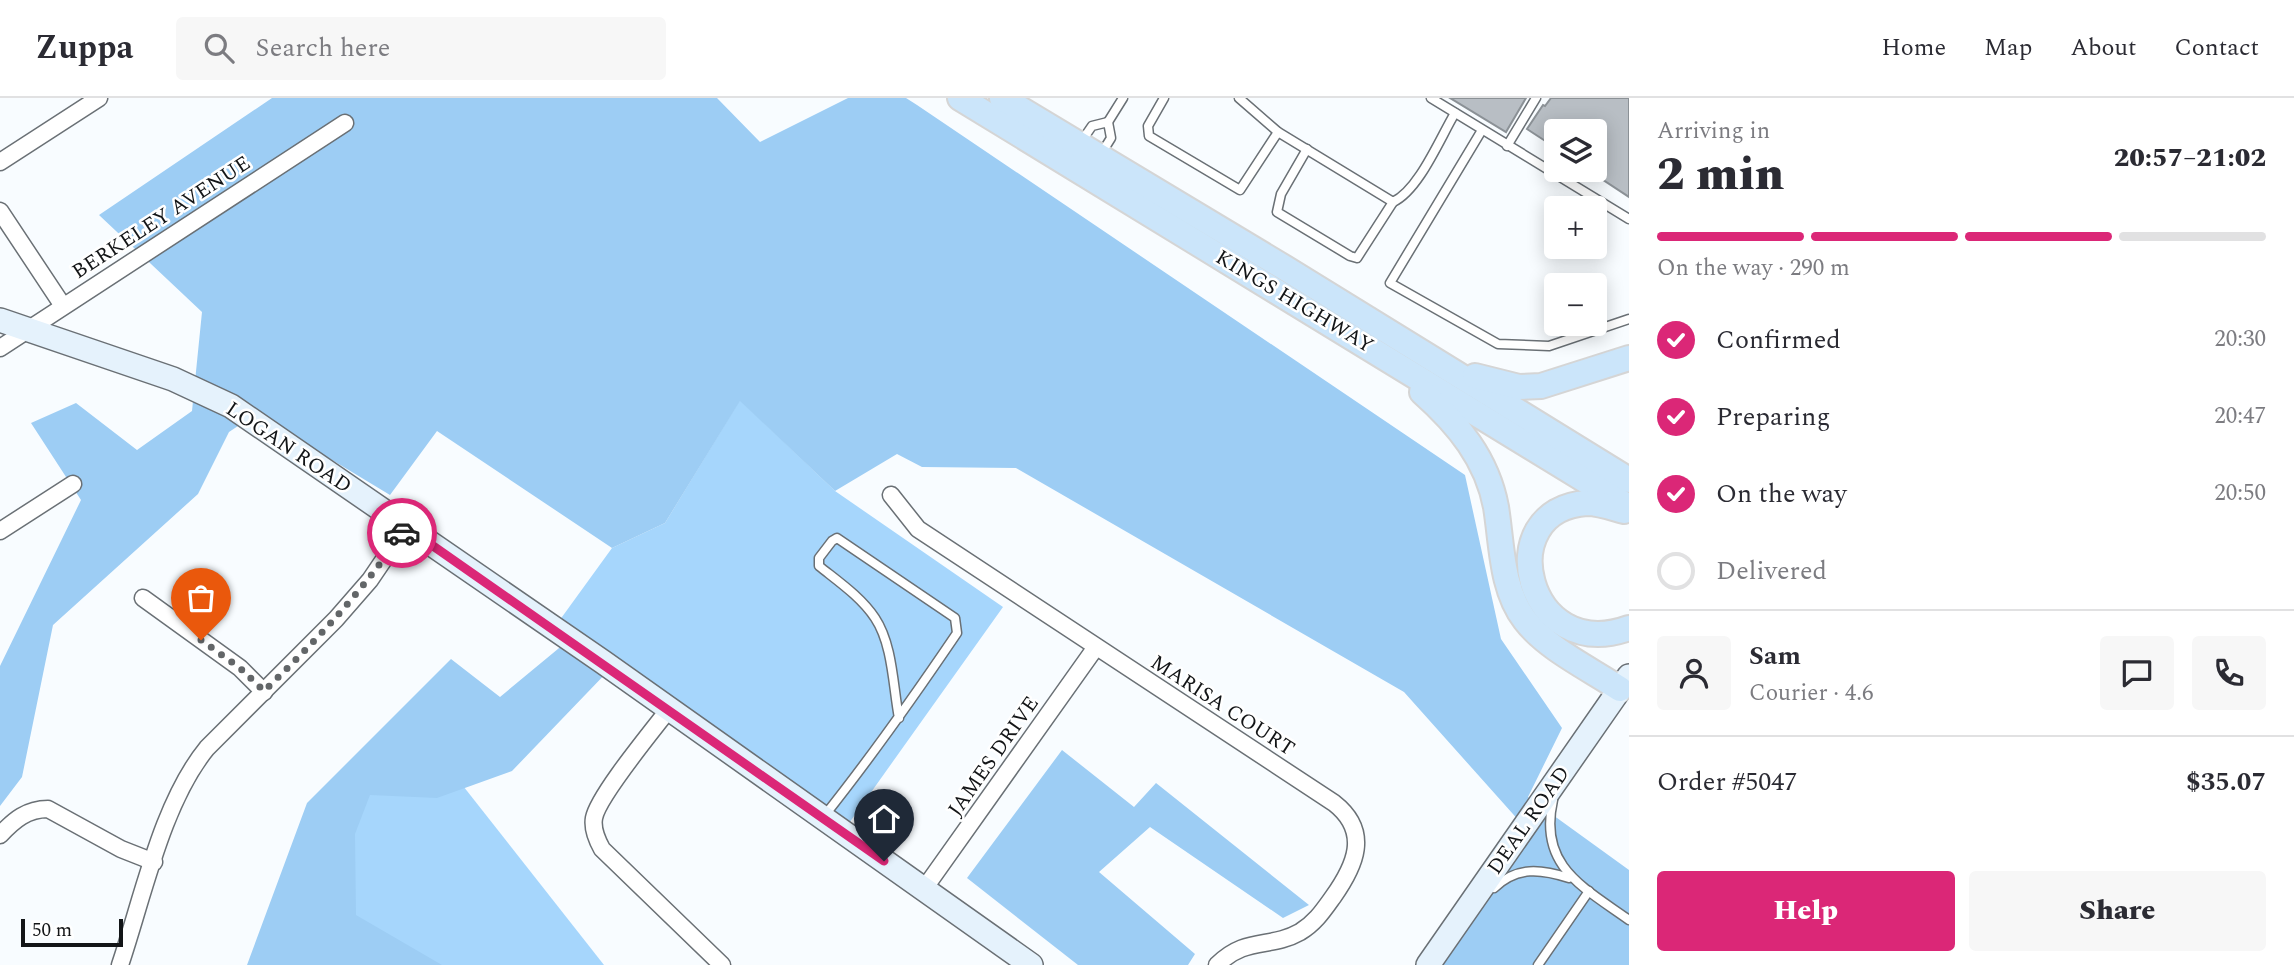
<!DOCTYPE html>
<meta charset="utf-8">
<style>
:root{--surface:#fff;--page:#f7f7f7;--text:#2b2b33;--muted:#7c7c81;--line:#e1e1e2;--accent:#db2777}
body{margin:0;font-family:Spectral,serif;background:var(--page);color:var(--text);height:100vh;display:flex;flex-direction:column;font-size:26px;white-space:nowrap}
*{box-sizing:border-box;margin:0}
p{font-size:23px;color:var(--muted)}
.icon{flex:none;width:38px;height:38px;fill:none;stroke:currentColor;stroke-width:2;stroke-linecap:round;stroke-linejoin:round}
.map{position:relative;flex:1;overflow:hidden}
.side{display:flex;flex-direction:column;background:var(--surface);width:665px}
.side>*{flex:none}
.buttons{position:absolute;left:1544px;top:21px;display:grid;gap:14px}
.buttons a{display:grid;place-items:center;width:63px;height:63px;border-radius:7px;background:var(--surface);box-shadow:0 4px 18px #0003;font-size:35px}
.scale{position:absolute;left:21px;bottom:18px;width:102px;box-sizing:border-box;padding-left:7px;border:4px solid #131517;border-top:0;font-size:19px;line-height:24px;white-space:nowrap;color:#131517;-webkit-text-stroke:5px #fff;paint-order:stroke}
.pin{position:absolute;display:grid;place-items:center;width:60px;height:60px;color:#fff;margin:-72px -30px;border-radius:50% 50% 50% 0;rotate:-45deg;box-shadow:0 0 7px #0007}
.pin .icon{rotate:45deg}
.courier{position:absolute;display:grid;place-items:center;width:70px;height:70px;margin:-35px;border:5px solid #db2777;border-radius:50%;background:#fff;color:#222;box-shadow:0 2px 9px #0007}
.head em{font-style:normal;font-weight:800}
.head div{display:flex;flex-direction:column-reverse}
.head{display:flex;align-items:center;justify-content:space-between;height:119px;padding:0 28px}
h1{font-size:46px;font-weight:800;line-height:52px}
.bar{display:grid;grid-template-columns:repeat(4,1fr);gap:10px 7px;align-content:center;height:84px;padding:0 28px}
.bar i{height:9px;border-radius:5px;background:var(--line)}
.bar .selected{background:var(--accent)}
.bar p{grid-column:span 4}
.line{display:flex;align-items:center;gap:18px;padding:0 28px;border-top:2px solid var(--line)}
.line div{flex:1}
.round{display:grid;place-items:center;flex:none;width:74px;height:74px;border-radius:7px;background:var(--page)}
ol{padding:0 28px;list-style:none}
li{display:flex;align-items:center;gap:21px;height:77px}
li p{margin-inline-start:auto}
li .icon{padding:7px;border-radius:50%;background:var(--accent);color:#fff;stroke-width:4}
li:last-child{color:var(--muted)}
li i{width:38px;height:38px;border:4px solid var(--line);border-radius:50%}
.cta{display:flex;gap:14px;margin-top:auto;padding:14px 28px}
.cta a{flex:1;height:80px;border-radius:7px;background:var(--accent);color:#fff;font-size:28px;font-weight:800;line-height:80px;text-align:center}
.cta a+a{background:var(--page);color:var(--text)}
header{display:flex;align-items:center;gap:42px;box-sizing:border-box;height:98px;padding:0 35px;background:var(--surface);border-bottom:2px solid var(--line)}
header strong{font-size:33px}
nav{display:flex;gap:38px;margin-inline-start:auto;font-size:24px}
.search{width:490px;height:63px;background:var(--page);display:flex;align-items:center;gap:18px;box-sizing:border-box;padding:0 24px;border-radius:7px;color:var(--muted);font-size:26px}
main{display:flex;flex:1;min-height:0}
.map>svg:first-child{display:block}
.green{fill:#a6d6fc}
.forest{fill:#9dcdf4}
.building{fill:#b8bec4;stroke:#8b9196;stroke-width:2}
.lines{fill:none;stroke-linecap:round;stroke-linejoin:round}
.lane-casing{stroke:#6a7075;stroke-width:11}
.street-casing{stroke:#6a7075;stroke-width:19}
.secondary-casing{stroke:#6a7075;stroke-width:26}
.primary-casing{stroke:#d5d5d5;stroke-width:28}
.lane{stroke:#fff;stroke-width:8}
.street{stroke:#fff;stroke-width:16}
.secondary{stroke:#e5f2fc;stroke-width:23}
.primary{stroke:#cbe5fa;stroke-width:24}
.done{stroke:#636668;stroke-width:7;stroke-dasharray:0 12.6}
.route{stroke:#db2777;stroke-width:9}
.labels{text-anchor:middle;stroke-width:5;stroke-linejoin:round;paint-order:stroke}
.street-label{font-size:21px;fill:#131517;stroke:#fff}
</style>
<header>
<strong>Zuppa</strong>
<div class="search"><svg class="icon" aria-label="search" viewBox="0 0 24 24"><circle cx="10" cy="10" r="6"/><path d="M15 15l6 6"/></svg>Search here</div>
<nav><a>Home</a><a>Map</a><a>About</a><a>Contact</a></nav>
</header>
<main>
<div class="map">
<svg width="1629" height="867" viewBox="0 0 1629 867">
<rect width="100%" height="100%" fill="#f8fcff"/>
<g class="green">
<polygon points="740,302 835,393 1003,509 842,735 554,530 612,450 665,425"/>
<polygon points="356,664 445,665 604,867 277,867"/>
</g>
<g class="forest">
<polygon points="272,0 717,0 760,44 848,0 906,0 917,7 1465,377 1501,541 1562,630 1528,699 1629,772 1629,867 1417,867 1521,725 1404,594 1016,370 922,369 897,356 835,393 740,303 665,425 612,450 437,333 390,397 256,316 229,334 198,396 53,527 22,679 0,708 0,568 81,402 31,325 76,305 137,352 192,313 202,214 99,117"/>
<polygon points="570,541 611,570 512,673 437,700 370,697 355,736 356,817 442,867 247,867 307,705 451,561 500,599"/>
<polygon points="1062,652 1134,709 1156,685 1309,807 1283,820 1150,729 1099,774 1195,856 1188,867 1078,867 967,780"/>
</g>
<g class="building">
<polygon points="1450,0 1526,0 1506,34"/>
<polygon points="1551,0 1629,0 1629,99 1588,72 1594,72 1594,33 1556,33 1556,50 1527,31 1543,7 1545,8"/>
</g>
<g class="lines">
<defs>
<g id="lane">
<polyline points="1164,0 1148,28 1149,38 1240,92 1278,34"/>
<path d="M1239 0 1278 34 1393 104C1419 92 1440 40 1455 15"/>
<polyline points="1431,0 1629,121"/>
<polyline points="1108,24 1123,0"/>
<polyline points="1482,32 1390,185 1498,246 1549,248 1629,221"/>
<polyline points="1081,44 1092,28 1108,24 1111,40 1101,56"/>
<polyline points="1507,48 1536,0"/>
<polyline points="1307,51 1281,96 1277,114 1350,158 1357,160 1393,104"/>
<path d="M1553 702C1538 768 1583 789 1629 822"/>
<path d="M825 717C872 658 915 597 957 535L955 520 837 440 832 443 819 460V468C839 484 861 499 875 520 893 547 893 589 899 620"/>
<path d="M1494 790C1517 768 1541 771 1569 780"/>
<polyline points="1538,867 1589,793"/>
</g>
<g id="street">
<polyline points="0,64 99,0"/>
<polyline points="0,113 63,208"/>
<polyline points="0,250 345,25"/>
<path d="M891 397 918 431 1334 705C1371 734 1355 768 1333 799 1323 813 1315 825 1300 834 1270 851 1246 838 1217 867"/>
<polyline points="0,433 73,386"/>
<polyline points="143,500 240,570 264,594"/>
<path d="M669 611C653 632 598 698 594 720 592 731 597 742 602 751L722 867"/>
<path d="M0 737C14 722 27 711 48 711L121 751 154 764"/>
<polyline points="924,791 1096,549"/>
<path d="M120 867C143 799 162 705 207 650L336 521 370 482 406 429"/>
</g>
<g id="secondary">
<polyline points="0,222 173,281 231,308 603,564 1031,867"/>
<polyline points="1428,867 1629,578"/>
</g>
<g id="primary">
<polyline points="960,0 1629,409"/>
<polyline points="1002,0 1285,170 1629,382"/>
<polyline points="1475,278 1519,289 1541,288 1629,260"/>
<path d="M1422 294C1458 326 1487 361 1496 409 1502 446 1501 491 1525 522 1546 550 1590 571 1620 591"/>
<path d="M1624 413C1613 410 1599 405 1587 405 1489 411 1526 568 1629 530"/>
</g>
</defs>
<use href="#lane" class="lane-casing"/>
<use href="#street" class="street-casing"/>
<use href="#secondary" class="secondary-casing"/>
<use href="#primary" class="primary-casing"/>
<use href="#lane" class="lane"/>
<use href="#street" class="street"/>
<use href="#secondary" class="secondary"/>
<use href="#primary" class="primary"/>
</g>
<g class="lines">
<path class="done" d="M201 542 240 570 264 593C315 544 362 494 402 435"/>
<polyline class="route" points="402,435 406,429 884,763"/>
</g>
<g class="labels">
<g class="street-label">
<text transform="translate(161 119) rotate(-33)" y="7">BERKELEY AVENUE</text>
<text transform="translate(1295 203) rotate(31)" y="7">KINGS HIGHWAY</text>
<text transform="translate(289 349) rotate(34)" y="7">LOGAN ROAD</text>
<text transform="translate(1223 607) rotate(33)" y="7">MARISA COURT</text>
<text transform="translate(993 658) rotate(-55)" y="7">JAMES DRIVE</text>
<text transform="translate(1528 722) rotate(-55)" y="7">DEAL ROAD</text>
</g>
</g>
</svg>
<div class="buttons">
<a><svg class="icon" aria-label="layers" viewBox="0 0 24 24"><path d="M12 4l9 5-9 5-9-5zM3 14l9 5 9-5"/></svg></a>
<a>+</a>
<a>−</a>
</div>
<div class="scale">50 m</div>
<div class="pin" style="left:201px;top:542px;background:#ea580c"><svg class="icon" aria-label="bag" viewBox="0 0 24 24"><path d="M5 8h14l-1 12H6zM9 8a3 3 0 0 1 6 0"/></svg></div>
<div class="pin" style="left:884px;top:763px;background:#1f2937"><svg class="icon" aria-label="home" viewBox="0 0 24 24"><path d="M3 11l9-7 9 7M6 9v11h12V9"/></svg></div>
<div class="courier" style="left:402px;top:435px"><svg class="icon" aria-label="car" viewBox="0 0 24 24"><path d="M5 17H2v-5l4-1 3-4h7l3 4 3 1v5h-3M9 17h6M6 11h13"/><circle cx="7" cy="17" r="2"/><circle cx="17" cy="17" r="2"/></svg></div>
</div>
<section class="side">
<div class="head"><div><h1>2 min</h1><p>Arriving in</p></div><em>20:57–21:02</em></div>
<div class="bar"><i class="selected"></i><i class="selected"></i><i class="selected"></i><i></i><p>On the way · 290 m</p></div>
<ol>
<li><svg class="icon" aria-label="check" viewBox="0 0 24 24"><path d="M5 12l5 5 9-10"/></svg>Confirmed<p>20:30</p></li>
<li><svg class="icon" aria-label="check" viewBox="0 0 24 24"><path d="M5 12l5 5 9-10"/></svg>Preparing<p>20:47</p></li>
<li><svg class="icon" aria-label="check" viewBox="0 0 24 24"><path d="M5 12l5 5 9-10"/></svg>On the way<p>20:50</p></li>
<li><i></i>Delivered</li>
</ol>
<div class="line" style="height:126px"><a class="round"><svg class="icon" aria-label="person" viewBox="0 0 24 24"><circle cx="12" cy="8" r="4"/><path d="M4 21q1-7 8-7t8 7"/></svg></a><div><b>Sam</b><p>Courier · 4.6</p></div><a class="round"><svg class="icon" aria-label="chat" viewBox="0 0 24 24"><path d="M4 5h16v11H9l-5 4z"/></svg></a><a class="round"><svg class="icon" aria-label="phone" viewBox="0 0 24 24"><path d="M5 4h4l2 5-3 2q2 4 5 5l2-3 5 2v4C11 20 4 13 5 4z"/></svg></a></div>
<div class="line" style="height:91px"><div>Order #5047</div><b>$35.07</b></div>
<div class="cta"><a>Help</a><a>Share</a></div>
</section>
</main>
